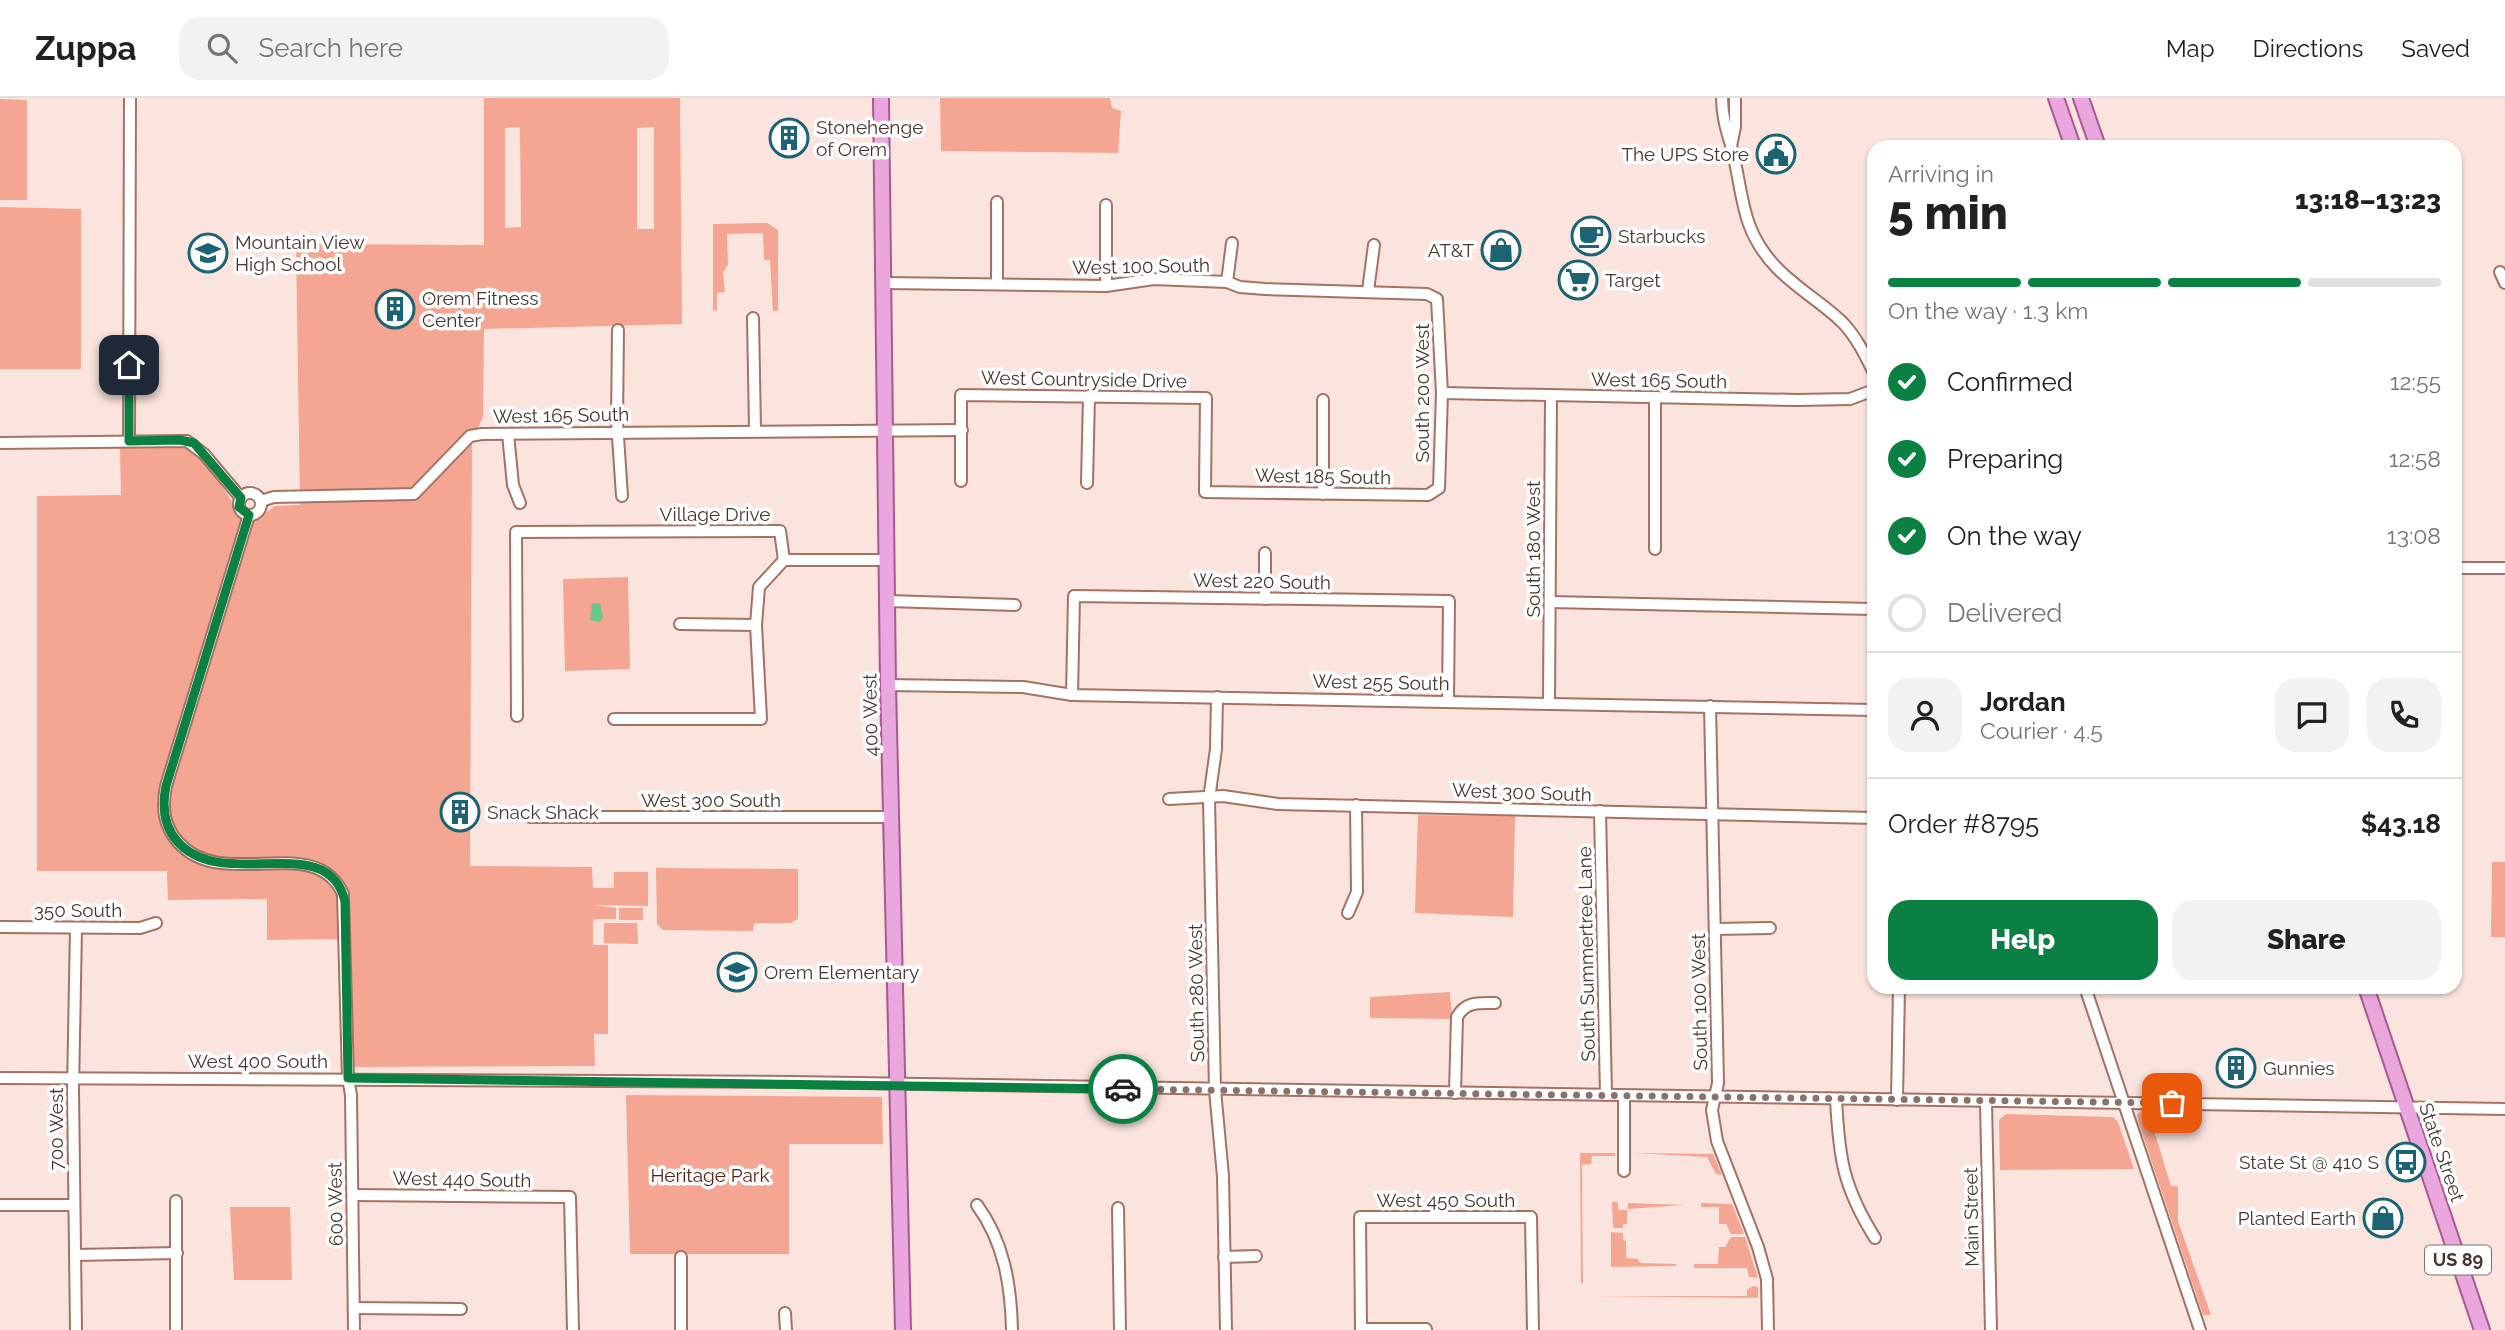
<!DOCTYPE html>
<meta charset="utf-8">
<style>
:root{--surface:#fff;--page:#f2f2f2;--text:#202124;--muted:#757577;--line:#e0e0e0;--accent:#0b8043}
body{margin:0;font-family:Raleway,sans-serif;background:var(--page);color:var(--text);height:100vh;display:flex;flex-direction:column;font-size:26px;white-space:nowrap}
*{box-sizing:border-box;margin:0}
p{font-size:23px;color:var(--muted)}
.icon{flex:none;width:38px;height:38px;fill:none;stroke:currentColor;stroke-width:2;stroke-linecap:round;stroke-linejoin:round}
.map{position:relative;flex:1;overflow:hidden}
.panel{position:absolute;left:1867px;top:42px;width:595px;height:854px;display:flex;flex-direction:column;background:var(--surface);border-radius:21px;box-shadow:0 2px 5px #0004}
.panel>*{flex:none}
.pin{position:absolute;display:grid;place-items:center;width:60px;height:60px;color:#fff;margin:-30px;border-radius:14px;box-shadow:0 4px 10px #0006}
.courier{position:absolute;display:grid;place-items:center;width:70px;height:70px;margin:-35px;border:5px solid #0b8043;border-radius:50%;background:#fff;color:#222;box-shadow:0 2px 9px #0007}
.headline em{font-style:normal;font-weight:800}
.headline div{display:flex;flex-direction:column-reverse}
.headline{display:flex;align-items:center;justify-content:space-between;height:119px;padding:0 21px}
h1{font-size:46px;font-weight:800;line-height:52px}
.bar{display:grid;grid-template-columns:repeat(4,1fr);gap:10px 7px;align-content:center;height:84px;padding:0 21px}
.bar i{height:9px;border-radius:5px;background:var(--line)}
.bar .current{background:var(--accent)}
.bar p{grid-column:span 4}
.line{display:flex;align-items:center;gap:18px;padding:0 21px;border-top:2px solid var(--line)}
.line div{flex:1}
.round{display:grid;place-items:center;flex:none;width:74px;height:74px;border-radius:21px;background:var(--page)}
ol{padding:0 21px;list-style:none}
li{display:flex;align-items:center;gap:21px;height:77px}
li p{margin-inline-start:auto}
li .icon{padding:7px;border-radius:50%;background:var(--accent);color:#fff;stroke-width:4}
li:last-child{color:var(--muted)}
li i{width:38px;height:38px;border:4px solid var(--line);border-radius:50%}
.action{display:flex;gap:14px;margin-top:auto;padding:14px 21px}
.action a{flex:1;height:80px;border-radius:21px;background:var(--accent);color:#fff;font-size:28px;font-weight:800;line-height:80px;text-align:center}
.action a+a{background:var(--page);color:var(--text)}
header{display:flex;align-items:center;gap:42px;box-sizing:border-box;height:98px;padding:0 35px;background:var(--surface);border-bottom:2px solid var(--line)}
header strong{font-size:33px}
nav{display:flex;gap:38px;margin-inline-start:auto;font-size:24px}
.search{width:490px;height:63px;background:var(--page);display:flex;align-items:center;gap:18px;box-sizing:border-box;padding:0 24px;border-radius:21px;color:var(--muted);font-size:26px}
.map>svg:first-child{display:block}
.green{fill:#f4a692;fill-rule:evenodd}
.water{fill:#65c78c}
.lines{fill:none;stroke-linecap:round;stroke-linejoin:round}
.minor-casing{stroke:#a47264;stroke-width:14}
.major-casing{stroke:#a95891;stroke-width:18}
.minor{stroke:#fff;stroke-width:10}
.major{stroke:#eaa7dd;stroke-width:14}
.done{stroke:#88726b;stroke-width:7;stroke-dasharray:0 12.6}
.route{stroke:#0b8043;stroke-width:9}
.labels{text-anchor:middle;stroke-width:7;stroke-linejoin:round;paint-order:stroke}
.shield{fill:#fff;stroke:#80716d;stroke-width:2}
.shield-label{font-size:18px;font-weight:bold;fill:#4a342e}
.poi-label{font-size:19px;fill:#4a342e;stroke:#fff;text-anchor:start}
.street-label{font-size:19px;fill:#4a342e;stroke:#fff}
.park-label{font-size:19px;fill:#5a1d0d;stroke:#fff}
</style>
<header>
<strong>Zuppa</strong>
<div class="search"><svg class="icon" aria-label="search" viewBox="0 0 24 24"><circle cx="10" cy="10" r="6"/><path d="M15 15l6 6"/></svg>Search here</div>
<nav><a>Map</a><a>Directions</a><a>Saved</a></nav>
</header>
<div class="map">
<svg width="2505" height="1232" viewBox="0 0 2505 1232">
<rect width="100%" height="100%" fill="#fbe4dd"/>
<g class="green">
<path d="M484 0H680L682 226 484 231 483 319 472 343 470 768 592 769 593 790H614V774H648V808L593 807 616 810V821H593V847H608V936H594L595 968 341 969 339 841 267 842V801L168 802 167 773H37V398L121 397 120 350C139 350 167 344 185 350 203 357 232 399 238 417L254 423 275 408 300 407 296 146 484 147ZM520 29 521 129 505 130V30ZM654 29V131H637V30Z"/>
<polygon points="940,0 1110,0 1112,10 1121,13 1118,55 941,53"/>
<polygon points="0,1 27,2 27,102 0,102"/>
<polygon points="0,109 81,111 81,271 0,271"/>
<polygon points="767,125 778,132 778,213 773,213 770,162 764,162 763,135 727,136 728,167 723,174 725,194 717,195 717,213 713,212 713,126"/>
<polygon points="628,479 630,571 565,573 563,481"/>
<polygon points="1418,717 1515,718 1513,819 1415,815"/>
<polygon points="2492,764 2505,764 2505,839 2491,839"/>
<polygon points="656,770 798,771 798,821 791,825 754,825 753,833 663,832 657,826"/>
<rect x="619" y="810" width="24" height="12"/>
<polygon points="604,825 637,825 638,846 604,845"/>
<polygon points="1450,894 1452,921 1370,920 1370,899"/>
<polygon points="626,997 882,999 883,1046 789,1046 789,1156 630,1156"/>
<polygon points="2141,1013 2148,1013 2171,1088 2178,1088 2178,1123 2211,1217 2203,1217 2138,1023 2137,1017"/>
<polygon points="2006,1016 2113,1019 2118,1024 2134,1071 2000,1072 1999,1022"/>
<polygon points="1580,1055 1615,1055 1615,1058 1592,1058 1591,1066 1582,1067 1583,1185 1581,1185"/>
<polygon points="1634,1055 1713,1056 1722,1077 1716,1076 1707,1059"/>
<polygon points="1612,1104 1618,1104 1618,1112 1627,1112 1627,1126 1623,1126 1623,1130 1613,1130"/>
<polygon points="1628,1105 1684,1107 1628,1111"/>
<polygon points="1701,1105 1732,1106 1744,1136 1731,1136 1726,1126 1719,1126 1719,1109 1701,1109"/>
<polygon points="230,1109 290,1109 292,1182 234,1182"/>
<polygon points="1611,1134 1623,1135 1623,1142 1626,1143 1626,1160 1638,1161 1640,1165 1676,1166 1676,1168 1611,1169"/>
<polygon points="1731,1139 1745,1139 1758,1180 1749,1179 1747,1170 1694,1170 1694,1166 1718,1166 1719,1149 1725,1149"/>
<polygon points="1753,1188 1758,1189 1758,1200 1590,1198 1747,1198 1747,1192"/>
</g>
<polygon class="water" points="592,505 600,505 603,519 600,524 590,522"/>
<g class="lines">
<defs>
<g id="minor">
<path d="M1722 0C1722 17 1726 31 1731 47 1744 95 1739 131 1777 170 1797 191 1823 205 1843 225 1857 240 1865 257 1874 275"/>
<polyline points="1731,48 1735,29 1735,0"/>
<polyline points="997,104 997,186"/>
<polyline points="1106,107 1106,188"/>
<polyline points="2500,174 2505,185"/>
<polyline points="1227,184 1232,145"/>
<polyline points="885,185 1106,188 1154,181 1227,184 1240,189 1265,191 1427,196 1437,201 1442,295 1439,390 1428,397 1205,394 1206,300 961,297 961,383"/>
<polyline points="1368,193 1374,147"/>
<polyline points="753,220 755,332"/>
<polyline points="618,232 617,324 622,398"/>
<polyline points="1442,295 1797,302 1850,301 1874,292"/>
<polyline points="1655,299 1655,451"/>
<polyline points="1323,302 1323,396"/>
<polyline points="508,336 513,387 520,405"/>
<polyline points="129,343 130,0"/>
<polyline points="0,345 187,343 204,356 241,400"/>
<polyline points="1087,385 1089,298"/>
<circle cx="250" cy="406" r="11"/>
<polyline points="261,403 274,399 414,396 470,338 482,336 962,332"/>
<path d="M249 417 166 688C162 709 163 727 178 744 222 795 315 733 343 796L348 980 351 997 354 1232"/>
<polyline points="784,462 888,462"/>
<polyline points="2455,470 2505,470"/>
<polyline points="1265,501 1265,455"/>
<polyline points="888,503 1015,507"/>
<polyline points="1550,504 1874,511"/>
<polyline points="680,526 756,527"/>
<polyline points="888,587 1023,589 1072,597 1874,612"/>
<polyline points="1072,597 1074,498 1449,503 1448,602"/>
<polyline points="1217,599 1216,651 1209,701 1215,992 1223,1078 1226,1232"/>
<polyline points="1549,604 1551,298"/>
<polyline points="1710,608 1718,985 1712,1012 1717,1043 1758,1149 1767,1181 1768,1232"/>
<polyline points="517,618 516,434 780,433 784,462"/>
<polyline points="614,621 761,621 756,527 759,489 784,462"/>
<polyline points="1169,701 1223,698 1278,706 1874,720"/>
<polyline points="1600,713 1606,997"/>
<polyline points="530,719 892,719"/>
<polyline points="1348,815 1357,794 1356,707"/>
<polyline points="0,829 140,830 156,825"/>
<polyline points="76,830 73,993 76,1232"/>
<polyline points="1715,831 1770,830"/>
<polyline points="2085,889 2200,1232"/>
<polyline points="0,980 791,984 2505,1011"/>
<path d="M1455 995 1457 919C1466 903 1479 905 1495 905"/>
<polyline points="1624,998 1624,1073"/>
<path d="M1836 1001C1839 1060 1843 1089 1875 1140"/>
<polyline points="1897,1002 1899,889"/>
<polyline points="1986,1005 1991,1232"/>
<polyline points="353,1097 570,1099 573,1232"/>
<polyline points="0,1107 73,1107"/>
<path d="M977 1107C1004 1144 1011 1187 1012 1232"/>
<polyline points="1118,1110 1120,1232"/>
<polyline points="75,1157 177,1155"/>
<polyline points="681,1159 681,1232"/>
<polyline points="1224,1159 1256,1158"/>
<polyline points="354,1210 461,1211"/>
<polyline points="785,1215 786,1232"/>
<polyline points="1361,1231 1426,1231"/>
<polyline points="176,1232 176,1103"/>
<polyline points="1361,1232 1360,1119 1531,1119 1533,1232"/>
</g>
<g id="major">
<polyline points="881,0 888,587 903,1232"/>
<polyline points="2056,0 2073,49"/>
<polyline points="2081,0 2098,49"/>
<polyline points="2366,889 2482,1232"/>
</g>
</defs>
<use href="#minor" class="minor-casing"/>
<use href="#major" class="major-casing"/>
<use href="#minor" class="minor"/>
<use href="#major" class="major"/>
</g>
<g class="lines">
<polyline class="done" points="1123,991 2172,1005"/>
<path class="route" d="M129 267V343L180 342 194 345 241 400 239 409 249 417 166 688C162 708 163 727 177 743 222 796 329 730 345 804L348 980 1123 991"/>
</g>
<defs>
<symbol id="building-ring" viewBox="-11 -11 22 22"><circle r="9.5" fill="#fff" stroke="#1c6373" stroke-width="1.5"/><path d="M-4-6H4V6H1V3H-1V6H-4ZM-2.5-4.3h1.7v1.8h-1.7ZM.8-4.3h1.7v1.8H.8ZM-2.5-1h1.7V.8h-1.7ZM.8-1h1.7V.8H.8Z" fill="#1c6373"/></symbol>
<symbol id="civic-ring" viewBox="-11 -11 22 22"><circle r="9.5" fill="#fff" stroke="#1c6373" stroke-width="1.5"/><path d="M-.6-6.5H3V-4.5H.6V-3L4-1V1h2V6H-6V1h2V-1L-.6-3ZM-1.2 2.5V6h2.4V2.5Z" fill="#1c6373"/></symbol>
<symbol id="cafe-ring" viewBox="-11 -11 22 22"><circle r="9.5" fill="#fff" stroke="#1c6373" stroke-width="1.5"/><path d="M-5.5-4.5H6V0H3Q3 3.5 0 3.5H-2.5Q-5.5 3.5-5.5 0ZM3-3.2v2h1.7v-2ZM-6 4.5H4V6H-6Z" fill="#1c6373"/></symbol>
<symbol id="shop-ring" viewBox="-11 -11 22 22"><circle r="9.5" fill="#fff" stroke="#1c6373" stroke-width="1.5"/><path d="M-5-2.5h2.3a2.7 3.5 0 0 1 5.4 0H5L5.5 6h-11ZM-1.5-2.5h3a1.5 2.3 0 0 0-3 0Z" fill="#1c6373"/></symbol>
<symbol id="school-ring" viewBox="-11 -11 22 22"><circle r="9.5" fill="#fff" stroke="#1c6373" stroke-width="1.5"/><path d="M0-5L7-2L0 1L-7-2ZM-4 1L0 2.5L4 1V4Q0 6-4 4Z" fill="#1c6373"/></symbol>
<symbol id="supermarket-ring" viewBox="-11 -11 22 22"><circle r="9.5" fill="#fff" stroke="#1c6373" stroke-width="1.5"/><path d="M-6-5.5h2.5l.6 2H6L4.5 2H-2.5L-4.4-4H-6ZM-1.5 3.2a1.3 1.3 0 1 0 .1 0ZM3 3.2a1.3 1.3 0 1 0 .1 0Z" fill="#1c6373"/></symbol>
<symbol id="bus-ring" viewBox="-11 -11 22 22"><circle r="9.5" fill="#fff" stroke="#1c6373" stroke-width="1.5"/><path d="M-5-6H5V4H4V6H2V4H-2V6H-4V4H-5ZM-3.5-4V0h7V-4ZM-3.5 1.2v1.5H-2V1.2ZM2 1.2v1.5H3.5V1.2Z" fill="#1c6373"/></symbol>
</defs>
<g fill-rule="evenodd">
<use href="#building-ring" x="767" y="18" width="44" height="44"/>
<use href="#civic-ring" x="1754" y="34" width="44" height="44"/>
<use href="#cafe-ring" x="1569" y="116" width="44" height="44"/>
<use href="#shop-ring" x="1479" y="130" width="44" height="44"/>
<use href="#school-ring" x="186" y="133" width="44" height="44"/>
<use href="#supermarket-ring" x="1556" y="160" width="44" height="44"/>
<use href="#building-ring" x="373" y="189" width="44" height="44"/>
<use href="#building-ring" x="438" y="692" width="44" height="44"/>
<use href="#school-ring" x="715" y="852" width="44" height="44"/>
<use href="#building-ring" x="2214" y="948" width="44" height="44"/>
<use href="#bus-ring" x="2384" y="1042" width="44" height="44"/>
<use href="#shop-ring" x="2361" y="1098" width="44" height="44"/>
</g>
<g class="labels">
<rect class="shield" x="2425" y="1147.5" width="66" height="29" rx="5"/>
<g class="shield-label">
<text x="2458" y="1168">US 89</text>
</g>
<g class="poi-label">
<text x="816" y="36">Stonehenge<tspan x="816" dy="22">of Orem</tspan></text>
<text x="1749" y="63" text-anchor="end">The UPS Store</text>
<text x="1618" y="145">Starbucks</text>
<text x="235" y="151">Mountain View<tspan x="235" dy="22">High School</tspan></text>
<text x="1474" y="159" text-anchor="end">AT&amp;T</text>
<text x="1605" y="189">Target</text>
<text x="422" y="207">Orem Fitness<tspan x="422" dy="22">Center</tspan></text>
<text x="487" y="721">Snack Shack</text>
<text x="764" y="881">Orem Elementary</text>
<text x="2263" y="977">Gunnies</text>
<text x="2379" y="1071" text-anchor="end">State St @ 410 S</text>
<text x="2356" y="1127" text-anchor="end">Planted Earth</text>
</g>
<g class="street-label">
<text transform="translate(1141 168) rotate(-1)" y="7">West 100 South</text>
<text transform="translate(1084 281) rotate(1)" y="7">West Countryside Drive</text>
<text transform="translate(1659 282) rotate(1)" y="7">West 165 South</text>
<text transform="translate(1422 295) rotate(-90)" y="7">South 200 West</text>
<text transform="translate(561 317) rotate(-1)" y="7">West 165 South</text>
<text transform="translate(1323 378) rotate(1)" y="7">West 185 South</text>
<text x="715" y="423">Village Drive</text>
<text transform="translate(1533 451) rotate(-90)" y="7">South 180 West</text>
<text transform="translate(1262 483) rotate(1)" y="7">West 220 South</text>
<text transform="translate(1381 584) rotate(1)" y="7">West 255 South</text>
<text transform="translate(870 617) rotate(-91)" y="7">400 West</text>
<text transform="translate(1522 694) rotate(2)" y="7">West 300 South</text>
<text x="711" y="709">West 300 South</text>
<text x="78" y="819">350 South</text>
<text transform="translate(1586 856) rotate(-91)" y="7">South Summertree Lane</text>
<text transform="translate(1196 895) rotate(-91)" y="7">South 280 West</text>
<text transform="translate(1699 904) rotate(-91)" y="7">South 100 West</text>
<text x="258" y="970">West 400 South</text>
<text transform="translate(56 1031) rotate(-90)" y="7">700 West</text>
<text transform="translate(2442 1054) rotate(71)" y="7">State Street</text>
<text transform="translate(462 1081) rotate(1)" y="7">West 440 South</text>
<text x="1446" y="1109">West 450 South</text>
<text transform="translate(335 1106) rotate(-91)" y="7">600 West</text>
<text transform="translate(1971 1119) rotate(-91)" y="7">Main Street</text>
</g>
<g class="park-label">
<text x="710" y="1084">Heritage Park</text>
</g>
</g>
</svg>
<div class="pin" style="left:2172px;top:1005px;background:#ea580c"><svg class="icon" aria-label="bag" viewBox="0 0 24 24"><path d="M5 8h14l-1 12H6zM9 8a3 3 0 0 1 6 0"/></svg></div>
<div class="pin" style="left:129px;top:267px;background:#1f2937"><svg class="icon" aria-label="home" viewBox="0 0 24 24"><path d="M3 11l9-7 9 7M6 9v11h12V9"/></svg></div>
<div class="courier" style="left:1123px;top:991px"><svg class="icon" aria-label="car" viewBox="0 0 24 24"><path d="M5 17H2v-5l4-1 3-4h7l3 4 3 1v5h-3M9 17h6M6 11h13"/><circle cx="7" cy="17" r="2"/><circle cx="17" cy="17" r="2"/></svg></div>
<section class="panel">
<div class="headline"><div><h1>5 min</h1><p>Arriving in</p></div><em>13:18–13:23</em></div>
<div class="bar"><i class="current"></i><i class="current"></i><i class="current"></i><i></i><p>On the way · 1.3 km</p></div>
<ol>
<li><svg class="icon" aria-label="check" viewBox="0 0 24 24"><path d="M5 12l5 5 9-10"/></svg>Confirmed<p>12:55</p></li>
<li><svg class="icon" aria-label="check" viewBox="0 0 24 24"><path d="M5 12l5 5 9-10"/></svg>Preparing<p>12:58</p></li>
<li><svg class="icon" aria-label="check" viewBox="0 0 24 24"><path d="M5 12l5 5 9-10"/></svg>On the way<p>13:08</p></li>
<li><i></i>Delivered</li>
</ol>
<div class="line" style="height:126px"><a class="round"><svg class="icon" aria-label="person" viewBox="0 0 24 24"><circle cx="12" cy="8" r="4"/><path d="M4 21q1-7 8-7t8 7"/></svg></a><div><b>Jordan</b><p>Courier · 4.5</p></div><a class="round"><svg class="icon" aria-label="chat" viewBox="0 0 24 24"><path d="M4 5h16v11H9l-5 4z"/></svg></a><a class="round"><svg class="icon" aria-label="phone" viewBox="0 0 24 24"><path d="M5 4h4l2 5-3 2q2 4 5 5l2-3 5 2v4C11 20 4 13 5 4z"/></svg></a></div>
<div class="line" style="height:91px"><div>Order #8795</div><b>$43.18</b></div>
<div class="action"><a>Help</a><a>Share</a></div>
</section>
</div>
